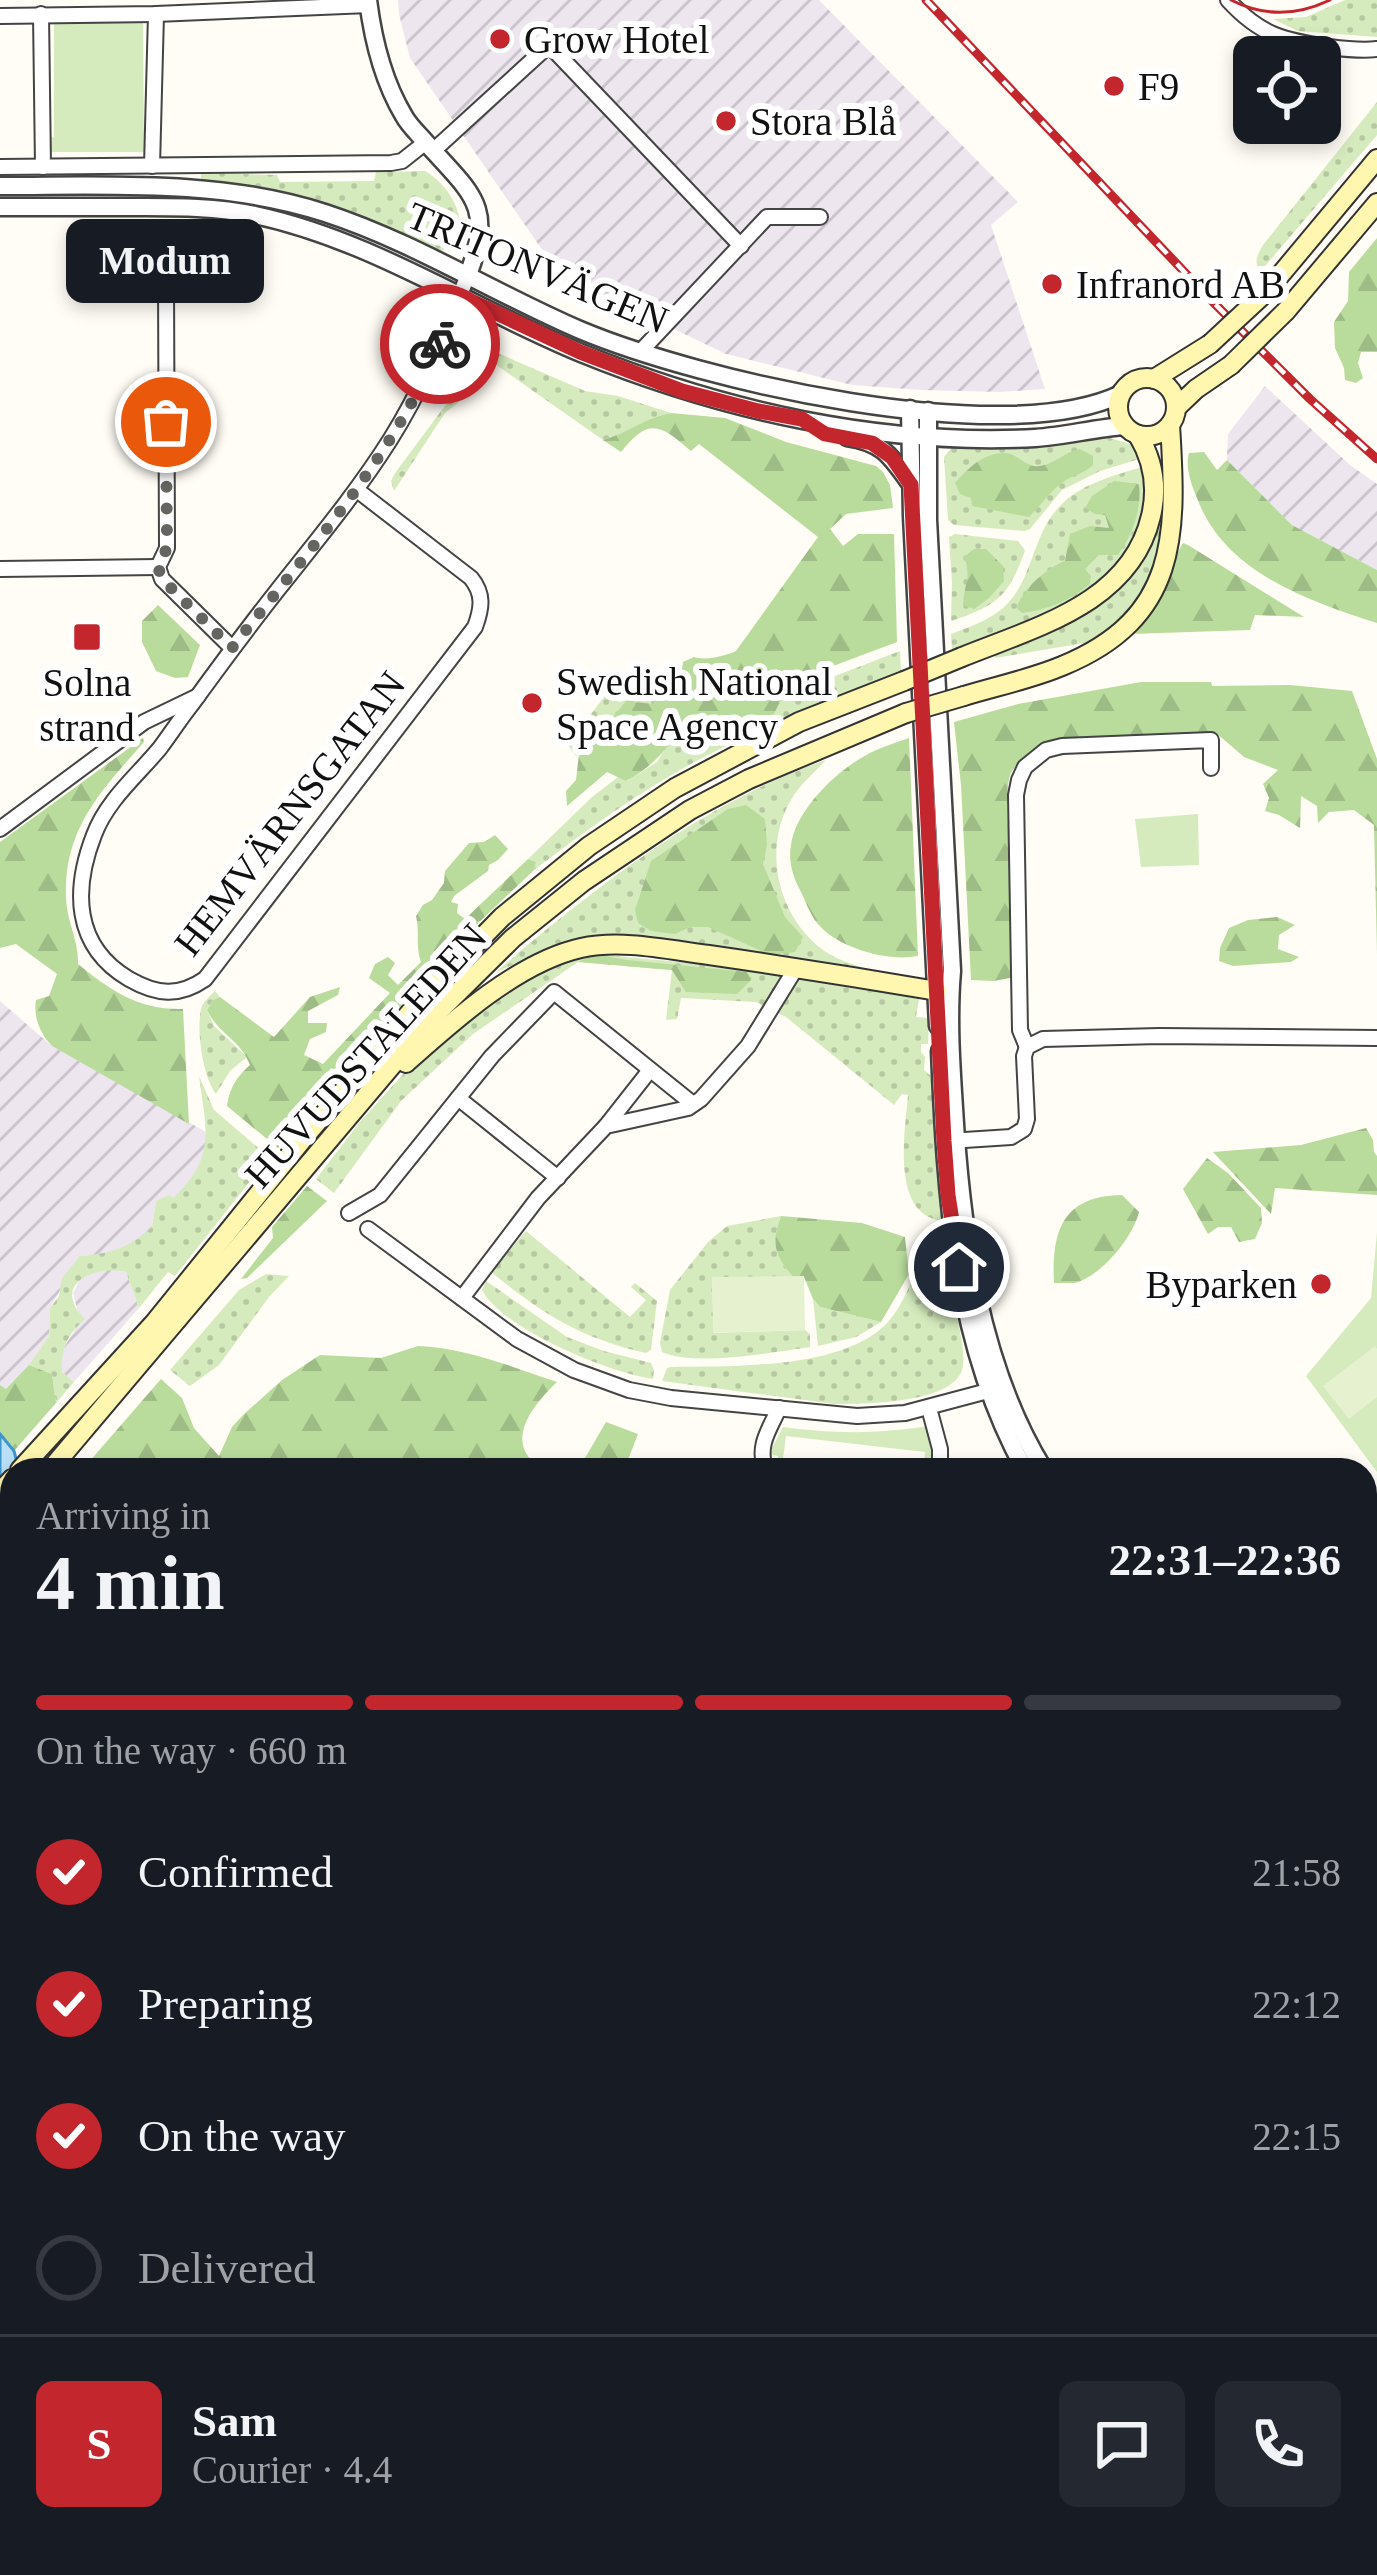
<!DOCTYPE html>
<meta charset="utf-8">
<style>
:root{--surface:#171b24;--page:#242831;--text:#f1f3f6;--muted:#9ea1a6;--line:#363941;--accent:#c4262e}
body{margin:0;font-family:Georgia,serif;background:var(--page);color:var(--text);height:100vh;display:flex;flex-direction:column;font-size:45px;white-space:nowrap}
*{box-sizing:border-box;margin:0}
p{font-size:39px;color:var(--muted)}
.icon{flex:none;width:66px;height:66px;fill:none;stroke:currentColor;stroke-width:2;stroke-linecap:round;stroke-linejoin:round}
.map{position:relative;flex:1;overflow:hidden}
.side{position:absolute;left:0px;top:1458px;width:1377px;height:1119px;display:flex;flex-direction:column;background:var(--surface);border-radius:36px 36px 0 0;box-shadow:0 6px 18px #0003}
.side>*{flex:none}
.fabs{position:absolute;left:1233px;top:36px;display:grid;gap:24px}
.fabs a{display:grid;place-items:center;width:108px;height:108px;border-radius:18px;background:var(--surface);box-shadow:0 6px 18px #0003;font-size:60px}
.pin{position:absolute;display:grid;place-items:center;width:102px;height:102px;color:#fff;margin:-51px;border:6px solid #fff;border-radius:50%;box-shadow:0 3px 12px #0007}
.courier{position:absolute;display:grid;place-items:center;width:120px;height:120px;margin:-60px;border:9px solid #c4262e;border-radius:50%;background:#fff;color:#222;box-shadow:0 3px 15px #0007}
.bubble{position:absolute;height:84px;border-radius:18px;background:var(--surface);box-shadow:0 6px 18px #0003;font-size:39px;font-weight:800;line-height:84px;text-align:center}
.overview em{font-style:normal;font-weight:800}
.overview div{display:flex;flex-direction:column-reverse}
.overview{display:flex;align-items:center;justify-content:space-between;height:204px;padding:0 36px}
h1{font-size:78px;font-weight:800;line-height:90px}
.bar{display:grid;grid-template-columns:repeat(4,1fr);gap:18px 12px;align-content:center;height:144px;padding:0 36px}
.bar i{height:15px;border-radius:9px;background:var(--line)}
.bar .current{background:var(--accent)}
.bar p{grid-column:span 4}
.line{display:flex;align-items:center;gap:30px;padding:0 36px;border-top:3px solid var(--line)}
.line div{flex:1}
.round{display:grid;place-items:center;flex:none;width:126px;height:126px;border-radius:18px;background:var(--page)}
ol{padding:0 36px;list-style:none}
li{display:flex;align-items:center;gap:36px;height:132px}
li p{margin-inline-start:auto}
li .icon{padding:12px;border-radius:50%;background:var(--accent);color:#fff;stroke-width:4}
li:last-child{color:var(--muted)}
li i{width:66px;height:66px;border:6px solid var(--line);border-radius:50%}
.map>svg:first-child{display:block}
.industrial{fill:url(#industrial-furrows)}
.grass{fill:url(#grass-dots)}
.forest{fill:url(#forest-firs)}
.park{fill:#d5ebbd}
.pitch{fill:#e6f2cf}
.water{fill:url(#water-ripples);stroke:#3f96cf;stroke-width:3}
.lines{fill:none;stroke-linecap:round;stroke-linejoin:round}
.ferry{stroke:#1768a6;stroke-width:3;stroke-dasharray:15 12;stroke-linecap:butt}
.minor-casing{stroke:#444;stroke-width:18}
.tertiary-casing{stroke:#444;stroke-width:21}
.secondary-casing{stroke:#333;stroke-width:22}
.minor{stroke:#fff;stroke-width:14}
.tertiary{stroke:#fff;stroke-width:16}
.secondary{stroke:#fff6b0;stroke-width:18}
.tram{stroke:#c4262e;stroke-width:3}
.rail-casing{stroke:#c4262e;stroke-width:9}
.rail{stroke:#fff;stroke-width:4.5;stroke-dasharray:14;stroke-linecap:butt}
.secondary-bridge-casing{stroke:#333;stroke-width:22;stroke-linecap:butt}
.secondary-bridge{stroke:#fff6b0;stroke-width:18}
.done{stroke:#646461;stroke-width:12;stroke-dasharray:0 21.6}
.route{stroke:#c4262e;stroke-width:15}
.poi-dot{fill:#c4262e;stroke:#fff;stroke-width:4.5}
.labels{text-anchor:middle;stroke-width:12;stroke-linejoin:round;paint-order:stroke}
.poi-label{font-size:39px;fill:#111;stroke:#fff;text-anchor:start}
.street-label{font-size:39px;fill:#111;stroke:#fff}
</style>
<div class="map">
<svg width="1377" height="2575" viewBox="0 0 1377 2575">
<defs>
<pattern id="industrial-furrows" width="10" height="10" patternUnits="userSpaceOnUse" patternTransform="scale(3)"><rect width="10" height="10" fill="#eee6ef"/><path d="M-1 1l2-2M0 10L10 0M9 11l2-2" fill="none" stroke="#cbc4cc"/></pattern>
<pattern id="grass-dots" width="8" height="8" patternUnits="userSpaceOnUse" patternTransform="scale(3)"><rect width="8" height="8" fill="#d5ebbd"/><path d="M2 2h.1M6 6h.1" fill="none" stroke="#b6c8a1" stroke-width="1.8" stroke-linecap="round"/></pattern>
<pattern id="forest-firs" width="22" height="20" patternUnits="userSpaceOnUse" patternTransform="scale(3)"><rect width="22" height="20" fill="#b9dc9c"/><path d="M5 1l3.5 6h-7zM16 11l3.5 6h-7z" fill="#9ebc85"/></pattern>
<pattern id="water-ripples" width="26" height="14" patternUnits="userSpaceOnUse" patternTransform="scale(3)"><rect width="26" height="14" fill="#b9e0f7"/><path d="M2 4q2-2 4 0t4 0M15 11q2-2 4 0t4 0" fill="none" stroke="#9ebfd3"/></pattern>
</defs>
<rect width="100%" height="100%" fill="#fffdf5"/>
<g class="industrial">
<polygon points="398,0 819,0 1018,202 991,225 1045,389 999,392 921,390 852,385 726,354 597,292 545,254 410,58 399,14"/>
<polygon points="1265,386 1350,465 1377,484 1377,570 1292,525 1227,460 1228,434"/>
<polygon points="0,1001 52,1046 206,1132 206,1140 202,1160 191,1182 173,1199 156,1201 152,1227 129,1247 109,1254 80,1256 50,1308 49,1336 24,1373 5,1390 0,1385"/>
<polygon points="111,1269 126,1272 139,1308 74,1382 62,1372 62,1351 77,1326 78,1312 73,1293 81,1278 87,1274"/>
</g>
<g class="grass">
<polygon points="1345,0 1377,0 1377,37 1298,31 1273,19 1306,17"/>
<path d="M1377 102V135L1260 272C1253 262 1258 254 1263 245Z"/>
<path d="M425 171C449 185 465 213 459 240L440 252 292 195 201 180V173L277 175 280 182 374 181 376 172Z"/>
<path d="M491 350 585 391 618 396 671 413C646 417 627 433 603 440L495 364 490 367 466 396 445 413 394 491 391 481 395 473 485 352Z"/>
<polygon points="1110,438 1133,445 1139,459 1100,471 1062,490 1030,529 1025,531 954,525 948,520 944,457 951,448 1053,444"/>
<path d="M1142 467C1158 585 1041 619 952 650L951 634C969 627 988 621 1003 608 1035 580 1031 531 1064 502 1084 483 1116 475 1142 467Z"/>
<path d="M1162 477H1166L1167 482 1157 570 1136 603 1122 620 1096 641 995 658 994 654C1057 629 1141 599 1157 524 1161 509 1161 493 1162 477Z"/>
<path d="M955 534 1018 541 1025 550C1009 597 996 606 951 621L952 583 949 537Z"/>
<path d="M900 651 901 671C834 697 768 724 704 757 644 788 588 829 534 870L536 862 528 859 592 797 618 777 627 781 657 762 668 744 692 719 699 735 696 748 774 714 783 696Z"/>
<polygon points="641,693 658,696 654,704 645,705 637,702 607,743 594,740 588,748 576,756 568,745 606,694 619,702 632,699"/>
<path d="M826 760C816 771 802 783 794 795 761 845 776 915 823 950 838 961 859 966 876 972L719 946 621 935 573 940 496 972C595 887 702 803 826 760Z"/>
<path d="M595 954 764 970 919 999 916 1017 929 1018 928 1044H921V1052L925 1057 924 1070 932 1077 943 1221C890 1216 905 1132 908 1095L902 1094 894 1105 786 1017 756 1002 681 998 677 1019 666 1020 672 970 578 962 473 1034 401 1101 334 1193 316 1179 359 1123 407 1070 487 1004 555 964Z"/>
<path d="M215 991 220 997 213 1000 207 1010 214 1026 247 1057 230 1071 216 1094C203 1078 195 1027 202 1006 205 1000 210 996 215 991Z"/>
<path d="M199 1076 214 1110 269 1157 175 1276 168 1272 139 1308 126 1272C94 1265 50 1285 85 1319 67 1335 61 1348 62 1372L74 1382 56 1403 52 1374 29 1365 49 1336 50 1308 59 1296 62 1278 80 1256C113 1253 126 1249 152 1227L156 1201 169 1195 173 1198C217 1157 206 1130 199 1076Z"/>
<path d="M781 1216C771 1243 774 1255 793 1277L712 1278 714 1333 805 1330 810 1334V1347C774 1352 695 1367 662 1352L660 1343 670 1290 708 1242 727 1226Z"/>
<path d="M526 1231 630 1317 646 1300 631 1287 635 1283 657 1301 651 1350 646 1353C580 1338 543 1314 491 1272Z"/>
<path d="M919 1264 935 1269 946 1268 945 1282H948C953 1306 966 1344 963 1366 958 1404 863 1404 834 1404L662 1381 667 1368 671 1367C732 1366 844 1370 888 1322 903 1305 910 1284 919 1264Z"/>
<polygon points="266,1274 289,1276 269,1297 219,1365 190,1386 170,1370 239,1290"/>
<path d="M486 1281 567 1337 604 1351 651 1363 654 1370 653 1379C610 1373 502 1329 482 1290Z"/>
<polygon points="813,1299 820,1307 881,1322 856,1337 818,1346"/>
</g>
<g class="forest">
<polygon points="1377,238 1377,352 1361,352 1358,363 1363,378 1356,383 1345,380 1344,368 1335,348 1334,322 1348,301 1349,272"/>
<path d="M671 413 725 418 786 442 876 466 883 472 890 485 893 508 846 514 830 529 843 546 858 534H894L897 642 785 684 783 696 774 714 706 741 694 749 699 735 691 720C667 745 658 764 626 781L607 772 567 806 566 791 576 780 579 754 589 748 594 740 607 743 615 729 611 719 626 701 654 704 662 687 682 670 683 662 694 657C706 661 725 656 736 651L818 537 699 444 691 451C661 425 649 416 621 452L603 440C627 433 646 417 671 413Z"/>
<path d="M1080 449 1093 456V465C1084 474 1076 474 1066 480 1050 490 1042 505 1029 517L972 506 971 498 960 494 955 483C968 468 984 452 1006 453 1016 454 1024 464 1034 466 1051 468 1063 452 1080 449Z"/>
<path d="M1204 452 1217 470 1227 460 1292 525 1377 570V623C1308 601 1224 572 1197 498 1191 484 1185 467 1189 453Z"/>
<path d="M1114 481 1139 484C1142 509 1133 534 1118 555H1099L1085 569 1091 576 1090 584C1071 600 1047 610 1022 613L1017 608C1021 590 1048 567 1065 561L1070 534 1090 526 1109 528 1105 515 1095 514 1085 508 1092 496Z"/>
<path d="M1183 543 1188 545 1304 617 1255 615 1250 630 1130 634C1144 617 1158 602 1167 582 1173 569 1175 555 1183 543Z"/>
<path d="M974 549H986L1003 566 1004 581 989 598 974 609 963 605C964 585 972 577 964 557Z"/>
<polygon points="158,605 200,645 188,677 175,678 156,671 142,642 142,621"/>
<path d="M1141 682H1211L1212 686 1290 685 1352 691 1377 759V954L1374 825 1354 810 1329 812 1318 823 1317 806 1301 796 1300 828 1279 815 1265 811 1269 798 1263 784 1278 770 1244 757 1215 732C1173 735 1031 733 1011 773 1001 794 1014 875 1014 903 1015 927 1015 952 1015 977L994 981 971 980 961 785 954 722 1018 704Z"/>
<path d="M143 738 144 742C101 791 63 829 66 899 67 922 79 941 78 964 111 991 139 1010 183 1009L189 1124 52 1046C40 1034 33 1016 36 1000L49 996 57 974 16 944 0 948V842Z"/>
<path d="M909 738 918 956C888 962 837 948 817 923 810 914 805 900 800 890 793 877 788 861 791 845 796 808 841 766 874 751 885 746 897 742 909 738Z"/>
<polygon points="746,805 765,819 767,845 763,864 785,917 803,937 795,952 770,955 708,927 690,927 675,934 651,931 638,923 635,910 651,861 728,809"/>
<path d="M495 835 508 849 498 860 489 865 488 871 454 896 451 902 458 904 457 913 465 919 528 859 536 862 534 870 452 948 341 1073 331 1068 313 1094 315 1104 278 1148 227 1106C229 1089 237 1076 250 1065 241 1040 219 1035 207 1010L213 1000 220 997 274 1037 310 997 340 987 338 995 308 1011V1023H327L326 1032 310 1039 304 1055 323 1064 390 993 369 978 375 964 388 957 395 963 388 975 398 985 421 962C415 944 420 933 416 916L423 905 432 900 439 890 444 883 445 871 469 843 484 842Z"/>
<polygon points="1277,917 1295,925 1279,935 1278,949 1299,957 1291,962 1233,966 1219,961 1220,948 1229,928 1248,920"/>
<polygon points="595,954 627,960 747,972 752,979 737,994 686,992 672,970 578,962"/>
<polygon points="1366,1128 1373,1140 1374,1152 1377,1156 1377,1195 1275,1188 1271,1214 1213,1152 1301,1145"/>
<polygon points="1207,1158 1228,1173 1261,1208 1262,1223 1255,1239 1239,1242 1231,1227 1218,1227 1208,1234 1183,1189"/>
<polygon points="307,1186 327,1201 247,1278 241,1279 273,1238 272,1227"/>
<path d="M1122 1195 1139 1212C1133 1237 1101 1277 1074 1283 1073 1283 1055 1283 1054 1283 1051 1229 1064 1196 1122 1195Z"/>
<path d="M781 1216 862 1223 905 1237 909 1274 881 1322 820 1307 813 1299 804 1277H793C774 1255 771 1243 781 1216Z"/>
<path d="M418 1346C467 1348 512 1367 557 1382 531 1407 501 1445 544 1470H82L161 1379 182 1398 194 1428 219 1456 232 1427 243 1415 282 1380 320 1355 381 1358Z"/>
<polygon points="29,1365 52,1374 56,1403 14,1451 0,1434 0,1385 6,1389"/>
<polygon points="606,1422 638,1434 624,1470 578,1470"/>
<polygon points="0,1754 12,1768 12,2104 0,2096 0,1863 4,1860 11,1817 0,1781"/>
<polygon points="1365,2442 1377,2448 1377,2566 1361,2565 1365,2565"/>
<polygon points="188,2565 439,2565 437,2575 173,2575"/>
</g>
<g class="park">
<polygon points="54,21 143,21 144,152 47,152 47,138 54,137"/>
<polygon points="1198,814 1199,865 1141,867 1135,819"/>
<polygon points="1377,1232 1377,1472 1306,1376 1371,1298"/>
<path d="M928 1426 934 1456 933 1470H924L925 1452 786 1436 782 1466 778 1465V1456L769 1454 783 1427C835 1434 876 1434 928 1426Z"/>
</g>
<g class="pitch">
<polygon points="804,1276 805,1330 713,1333 712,1277"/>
<polygon points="1375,1346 1377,1349 1377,1397 1349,1419 1323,1386"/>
</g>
<g class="water">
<polygon points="0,1434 14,1451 19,1470 12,1470 12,1768 0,1754"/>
<polygon points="457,2565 1256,2565 1284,2575 458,2575"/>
</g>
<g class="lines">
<g class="ferry">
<polyline points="0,1638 12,1651"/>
<polyline points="738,2565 743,2575"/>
</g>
<defs>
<g id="minor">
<path d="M1228 0C1260 35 1284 41 1329 47 1345 49 1361 51 1377 49"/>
<polyline points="41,14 43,167"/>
<polyline points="0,16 156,14 369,5"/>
<polyline points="433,151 549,45 741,246"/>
<polyline points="152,166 156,14"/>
<polyline points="0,167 391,163 402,161 426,142"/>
<polyline points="169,252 166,278 167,548 158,567 162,579 232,648"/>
<polyline points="641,351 767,217 820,217"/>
<path d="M357 490 471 578C484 594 482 608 475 627L205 979C179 997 157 995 129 979 73 946 73 889 94 835 107 800 137 776 160 748 171 733 181 718 192 704 221 664 250 625 280 587 318 539 357 492 390 440 423 388 445 332 468 275"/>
<polyline points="0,569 158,567"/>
<polyline points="0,829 144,722 198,696"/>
<polyline points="1027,1047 1020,1030 1016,795 1019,780 1025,767 1046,750 1062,746 1211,740 1211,768"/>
<polyline points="458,1098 558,1178"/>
<polyline points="606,1126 650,1070"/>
<polyline points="949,1141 1011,1137 1024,1129 1027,1119 1024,1056 1027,1047 1043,1039 1159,1036 1377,1038"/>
<polyline points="349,1213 380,1195 492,1056 554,992 693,1104"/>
<polyline points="368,1229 517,1339 574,1370 629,1390 671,1398 857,1416 905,1413 999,1388"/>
<polyline points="462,1298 538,1198 606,1126 688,1108 701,1099 748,1046 796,968"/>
<polyline points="929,1408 940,1449 940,1470"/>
<path d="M778 1470 765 1469C757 1444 770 1429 779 1408"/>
<polyline points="1365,1963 1377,1945"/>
<polyline points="1365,1995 1377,1977"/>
<polyline points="1365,2098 1377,2104"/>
<polyline points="0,2256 12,2247"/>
<polyline points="1365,2424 1377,2432"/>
<polyline points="0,2461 12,2450"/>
<polyline points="164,2565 165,2565"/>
<polyline points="1289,2565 1313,2572 1377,2575"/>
<polyline points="0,2571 3,2575"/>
</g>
<g id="tertiary">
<path d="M368 0C373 40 383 81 404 116 410 127 420 135 428 145 473 195 494 206 468 275"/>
<path d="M0 186C107 186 221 179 325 213 414 242 494 293 580 330 699 380 1003 451 1121 394"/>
<path d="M0 207C43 207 85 207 128 207 170 207 213 206 255 215 372 240 472 308 581 353 724 411 880 446 1035 438 1065 436 1095 428 1125 426"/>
<polyline points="910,409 912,516 938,1026"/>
<path d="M928 411V520L952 971C948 1017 951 1062 954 1108 961 1229 979 1365 1044 1470"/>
<path d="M847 437C882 442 890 455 910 483"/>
<path d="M940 1051C946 1195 954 1342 1025 1470"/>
<polyline points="1365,1891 1377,1901"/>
<polyline points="1365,1913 1377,1920"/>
</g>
<g id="secondary">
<polyline points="1266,292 1377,159"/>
<polyline points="1286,311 1377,203"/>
<circle cx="1147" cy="407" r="29"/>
<polyline points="1154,379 1210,344"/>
<polyline points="1176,408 1196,389 1231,365"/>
<path d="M962 657C1036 627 1131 603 1151 516 1158 487 1153 460 1138 435"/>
<path d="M964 696C997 686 1031 679 1062 666 1179 618 1177 535 1170 425"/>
<path d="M406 1063C453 1021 518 962 581 948 622 939 669 950 709 955 785 966 861 978 937 991"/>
<polyline points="20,1470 155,1322 302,1140 418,1003 502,917 589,846 675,788 799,722 904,681"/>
<polyline points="50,1470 432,1018 513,938 584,881 690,810 749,779 906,713"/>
<polyline points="0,1492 12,1479"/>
<polyline points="0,1525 12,1512"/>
</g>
</defs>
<use href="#minor" class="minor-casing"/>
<use href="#tertiary" class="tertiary-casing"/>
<use href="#secondary" class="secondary-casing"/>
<use href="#minor" class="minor"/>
<use href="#tertiary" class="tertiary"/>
<use href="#secondary" class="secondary"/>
<path class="tram" d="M1231 0C1264 17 1297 16 1330 0"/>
<defs>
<polyline id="rail" points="926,0 1213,302 1310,399 1377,459"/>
</defs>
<use href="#rail" class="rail-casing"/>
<use href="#rail" class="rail"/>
<defs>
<g id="secondary-bridge">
<polyline points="1210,344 1266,292"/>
<polyline points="1231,365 1286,311"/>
<polyline points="904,681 962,657"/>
<polyline points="906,713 964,696"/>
</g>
</defs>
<use href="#secondary-bridge" class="secondary-bridge-casing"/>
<use href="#secondary-bridge" class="secondary-bridge"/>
</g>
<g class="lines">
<path class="done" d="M166 422 167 548 158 567 162 579 232 648C308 551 392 459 440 344"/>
<polyline class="route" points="440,344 460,296 580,352 682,391 758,411 802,419 825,434 872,443 892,457 911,485 944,1141 948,1195 959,1267"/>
</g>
<g class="poi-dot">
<circle cx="500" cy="39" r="12"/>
<circle cx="1114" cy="86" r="12"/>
<circle cx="726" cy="121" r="12"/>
<circle cx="1052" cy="284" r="12"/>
<rect x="72" y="622" width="30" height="30" rx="6"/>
<circle cx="532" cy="703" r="12"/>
<circle cx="1321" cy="1284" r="12"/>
</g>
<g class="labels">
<g class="poi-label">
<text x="524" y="53">Grow Hotel</text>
<text x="1138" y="100">F9</text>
<text x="750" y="135">Stora Blå</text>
<text x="1076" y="298">Infranord AB</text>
<text x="556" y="695">Swedish National<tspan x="556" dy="45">Space Agency</tspan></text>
<text x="87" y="696" text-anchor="middle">Solna<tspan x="87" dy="45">strand</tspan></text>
<text x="1297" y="1298" text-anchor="end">Byparken</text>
</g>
<g class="street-label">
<text transform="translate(538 267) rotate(23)" y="14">TRITONVÄGEN</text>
<text transform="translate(289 813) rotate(-52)" y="14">HEMVÄRNSGATAN</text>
<text transform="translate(365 1055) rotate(-48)" y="14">HUVUDSTALEDEN</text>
</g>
</g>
</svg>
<div class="fabs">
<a><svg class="icon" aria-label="locate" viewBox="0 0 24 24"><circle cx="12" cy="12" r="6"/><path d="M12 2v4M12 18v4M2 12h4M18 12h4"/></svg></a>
</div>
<div class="pin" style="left:166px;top:422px;background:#ea580c"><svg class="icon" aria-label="bag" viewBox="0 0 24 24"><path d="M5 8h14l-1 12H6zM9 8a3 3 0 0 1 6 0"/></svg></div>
<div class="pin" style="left:959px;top:1267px;background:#1f2937"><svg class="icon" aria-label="home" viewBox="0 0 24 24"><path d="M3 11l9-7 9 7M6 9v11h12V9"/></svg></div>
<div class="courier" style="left:440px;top:344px"><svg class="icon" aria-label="bike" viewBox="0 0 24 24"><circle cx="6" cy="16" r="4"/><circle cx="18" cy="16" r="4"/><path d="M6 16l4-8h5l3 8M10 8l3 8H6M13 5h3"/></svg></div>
<div class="bubble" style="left:66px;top:219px;width:198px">Modum</div>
<section class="side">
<div class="overview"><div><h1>4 min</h1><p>Arriving in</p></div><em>22:31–22:36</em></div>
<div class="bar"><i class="current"></i><i class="current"></i><i class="current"></i><i></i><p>On the way · 660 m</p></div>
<ol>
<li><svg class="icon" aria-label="check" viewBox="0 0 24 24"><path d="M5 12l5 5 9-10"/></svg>Confirmed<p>21:58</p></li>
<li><svg class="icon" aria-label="check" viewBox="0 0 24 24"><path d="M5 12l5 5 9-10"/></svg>Preparing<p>22:12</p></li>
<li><svg class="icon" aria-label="check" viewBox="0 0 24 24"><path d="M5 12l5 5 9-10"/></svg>On the way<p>22:15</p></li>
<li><i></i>Delivered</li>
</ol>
<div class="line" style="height:216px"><b class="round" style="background:var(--accent);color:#fff">S</b><div><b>Sam</b><p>Courier · 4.4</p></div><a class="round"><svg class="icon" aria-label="chat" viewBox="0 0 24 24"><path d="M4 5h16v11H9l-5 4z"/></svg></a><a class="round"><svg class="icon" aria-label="phone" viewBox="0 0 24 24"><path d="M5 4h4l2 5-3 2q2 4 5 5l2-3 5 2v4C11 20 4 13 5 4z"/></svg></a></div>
</section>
</div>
